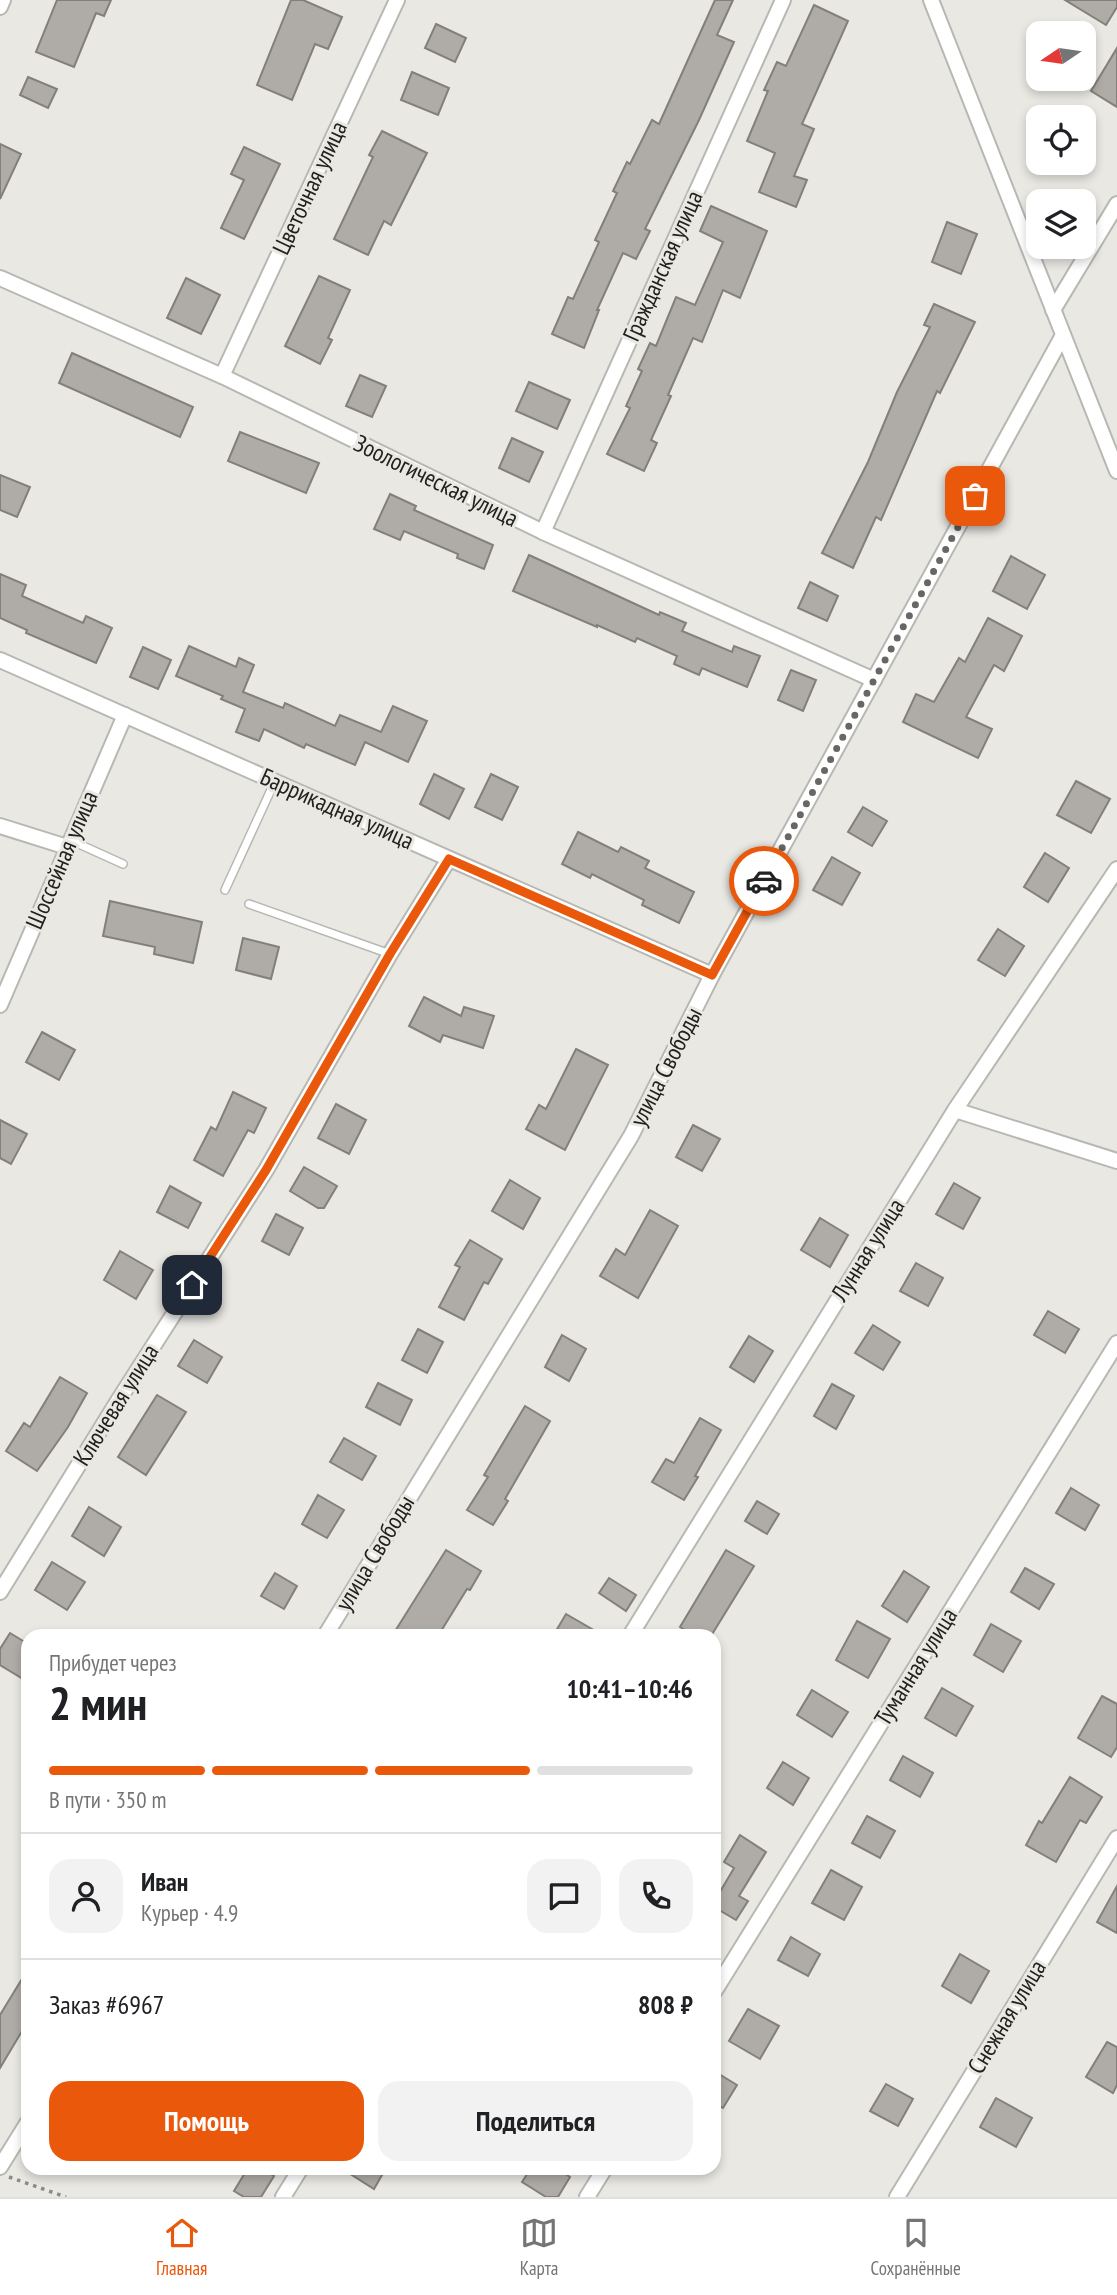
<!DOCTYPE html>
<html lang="ru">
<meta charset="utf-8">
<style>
:root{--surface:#fff;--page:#f2f2f2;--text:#202124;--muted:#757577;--line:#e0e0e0;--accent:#ea580c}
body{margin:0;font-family:"PT Sans Narrow",sans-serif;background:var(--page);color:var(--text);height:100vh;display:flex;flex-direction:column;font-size:26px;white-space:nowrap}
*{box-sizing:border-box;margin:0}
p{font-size:23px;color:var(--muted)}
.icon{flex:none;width:38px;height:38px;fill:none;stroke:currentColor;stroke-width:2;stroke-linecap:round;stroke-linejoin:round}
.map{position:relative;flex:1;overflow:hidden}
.sheet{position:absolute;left:21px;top:1629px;width:700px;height:546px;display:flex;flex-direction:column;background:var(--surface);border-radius:21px;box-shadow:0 4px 10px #0003}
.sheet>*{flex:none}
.needle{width:46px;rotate:257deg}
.tools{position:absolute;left:1026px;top:21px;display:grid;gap:14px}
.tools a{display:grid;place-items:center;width:70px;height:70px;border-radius:14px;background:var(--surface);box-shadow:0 4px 10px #0003;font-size:35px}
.pin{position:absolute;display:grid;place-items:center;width:60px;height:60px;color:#fff;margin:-30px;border-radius:14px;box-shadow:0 4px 10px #0006}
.courier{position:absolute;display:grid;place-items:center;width:70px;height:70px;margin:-35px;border:5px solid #ea580c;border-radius:50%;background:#fff;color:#222;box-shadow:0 2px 9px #0007}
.overview em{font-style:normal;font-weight:700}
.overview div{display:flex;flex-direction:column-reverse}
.overview{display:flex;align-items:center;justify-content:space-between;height:119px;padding:0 28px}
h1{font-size:46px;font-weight:700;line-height:52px}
.bar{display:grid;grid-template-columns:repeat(4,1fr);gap:10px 7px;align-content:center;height:84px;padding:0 28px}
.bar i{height:9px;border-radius:5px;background:var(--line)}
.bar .active{background:var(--accent)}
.bar p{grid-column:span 4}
.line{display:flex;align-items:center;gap:18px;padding:0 28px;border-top:2px solid var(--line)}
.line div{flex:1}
.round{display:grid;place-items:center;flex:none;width:74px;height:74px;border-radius:21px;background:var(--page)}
.primary-button{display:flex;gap:14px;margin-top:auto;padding:14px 28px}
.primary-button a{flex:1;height:80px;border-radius:21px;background:var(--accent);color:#fff;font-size:28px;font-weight:700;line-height:80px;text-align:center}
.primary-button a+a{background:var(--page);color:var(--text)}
.tab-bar{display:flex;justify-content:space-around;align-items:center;height:98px;border-top:2px solid var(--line);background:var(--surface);font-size:19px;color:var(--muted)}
.tab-bar a{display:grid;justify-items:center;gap:4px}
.tab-bar .active{color:var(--accent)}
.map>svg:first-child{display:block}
.building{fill:#afaba7;stroke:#83807c;stroke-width:2}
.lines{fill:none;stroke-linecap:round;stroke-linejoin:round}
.lane-casing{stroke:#b8b8b3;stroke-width:10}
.street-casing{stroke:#b8b8b3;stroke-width:18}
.path{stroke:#8b8a86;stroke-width:3.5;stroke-dasharray:3.5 5;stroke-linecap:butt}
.lane{stroke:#fff;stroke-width:7}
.street{stroke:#fff;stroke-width:14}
.done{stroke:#676764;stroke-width:7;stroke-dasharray:0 12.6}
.route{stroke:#ea580c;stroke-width:9}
.labels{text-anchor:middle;stroke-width:6;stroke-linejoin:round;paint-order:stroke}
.street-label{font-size:24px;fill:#21211f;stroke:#e9e8e3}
</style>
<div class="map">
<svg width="1117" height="2197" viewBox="0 0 1117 2197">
<rect width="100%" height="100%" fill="#e9e8e3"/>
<g class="building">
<polygon points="57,0 111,0 104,16 96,13 74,67 36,52"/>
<polygon points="291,0 303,0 342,17 328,49 315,44 292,100 257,85"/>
<polygon points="715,0 733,0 717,35 734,42 699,120 645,229 650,231 636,259 623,253 597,310 599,310 584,348 552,334 568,297 573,299 599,242 595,240 617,193 613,191 627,162 630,164 652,120 659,124"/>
<polygon points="1065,0 1117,0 1117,7 1106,25"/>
<polygon points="814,5 848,21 802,124 814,129 794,176 807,180 796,207 759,192 775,153 747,141 768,91 764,90 777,62 786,66"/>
<polygon points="436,24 466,38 455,62 425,48"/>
<polygon points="1117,48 1117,107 1091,91"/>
<polygon points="412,72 449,88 438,115 401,100"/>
<polygon points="28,77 57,89 48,108 20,95"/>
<polygon points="382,131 427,153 391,225 384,221 368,255 334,239 373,157 369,155"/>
<polygon points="0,144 21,154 0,199"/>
<polygon points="244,147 280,164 244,239 221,228 244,180 231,174"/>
<polygon points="711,206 767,231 740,298 723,290 702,342 693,338 668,395 671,396 651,440 657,443 644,471 607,454 630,408 626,406 642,371 638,369 650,343 656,346 676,297 695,305 723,242 700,231"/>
<polygon points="947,222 977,234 961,274 932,262"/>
<polygon points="319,276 350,290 328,338 332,340 320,364 285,346"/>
<polygon points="186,278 220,295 201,334 167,318"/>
<polygon points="934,304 975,322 940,393 937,391 881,520 876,517 853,568 822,553 868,462 897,392 930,327 924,325"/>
<polygon points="72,353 193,407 180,437 59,383"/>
<polygon points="360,375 386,386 372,417 346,406"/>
<polygon points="529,382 570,400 557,429 516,411"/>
<polygon points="240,432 319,463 306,493 228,461"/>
<polygon points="512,438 543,452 529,482 499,468"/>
<polygon points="0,475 30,487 17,517 0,510"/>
<polygon points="390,494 416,506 414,510 493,545 484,569 457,558 458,554 404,531 400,540 374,529"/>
<polygon points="529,555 659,615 660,612 686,623 682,631 732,652 734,646 760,656 747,687 702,668 699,675 674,664 677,656 637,638 635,642 597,625 597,627 513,591"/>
<polygon points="1011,556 1045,575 1027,609 993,591"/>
<polygon points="0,574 26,585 22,596 83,623 86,616 112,628 96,663 26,633 27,630 0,618"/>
<polygon points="810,582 838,596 827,621 798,608"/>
<polygon points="988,618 1022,636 1004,671 994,665 966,717 992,729 978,758 903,722 916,694 934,702 959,658 965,662"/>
<polygon points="189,646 236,667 239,658 254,665 243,692 283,708 285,703 335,726 340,715 381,732 393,706 427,721 408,762 365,742 355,765 306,744 304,748 264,729 259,741 236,732 245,709 221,699 223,696 176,676"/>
<polygon points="143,647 171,660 158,689 130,677"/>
<polygon points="791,670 816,680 803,711 778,700"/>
<polygon points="434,774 464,789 449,819 420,804"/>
<polygon points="491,774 518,787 502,820 475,807"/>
<polygon points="1076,781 1110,799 1091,833 1057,815"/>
<polygon points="863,807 887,821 872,846 848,832"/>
<polygon points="578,832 618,852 621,847 649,861 645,868 694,892 679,923 642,905 644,900 592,874 590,878 562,864"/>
<polygon points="1045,853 1069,868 1048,902 1024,887"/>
<polygon points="832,857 860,873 842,905 813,890"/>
<polygon points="110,901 202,922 193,963 154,954 155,947 103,936"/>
<polygon points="998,929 1024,946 1005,976 978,960"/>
<polygon points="243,938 279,947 271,979 236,970"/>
<polygon points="424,997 461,1016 464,1007 494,1016 483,1048 443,1035 440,1042 409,1026"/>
<polygon points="42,1032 75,1050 59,1080 26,1062"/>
<polygon points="576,1049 608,1065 565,1150 526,1129 539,1105 546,1109"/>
<polygon points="233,1092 266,1108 254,1133 248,1130 223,1176 194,1160 211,1127 216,1130"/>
<polygon points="336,1104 366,1120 349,1154 318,1138"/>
<polygon points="0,1120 27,1134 11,1164 0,1158"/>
<polygon points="693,1125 720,1139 702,1171 676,1157"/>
<polygon points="304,1167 337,1186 324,1208 318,1208 290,1191"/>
<polygon points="510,1180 540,1198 523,1229 492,1211"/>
<polygon points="954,1183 980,1198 963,1229 936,1214"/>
<polygon points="170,1186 201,1203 188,1228 157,1212"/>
<polygon points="650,1210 678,1226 638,1298 600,1276 616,1249 625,1255"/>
<polygon points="276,1214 303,1228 289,1255 262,1241"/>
<polygon points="820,1218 848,1235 830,1267 801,1250"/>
<polygon points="470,1240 502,1259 488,1284 484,1282 464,1320 439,1307 460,1267 455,1265"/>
<polygon points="120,1251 153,1270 136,1299 104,1280"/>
<polygon points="916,1263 943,1278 928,1306 900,1291"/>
<polygon points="1048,1311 1079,1329 1065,1353 1034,1335"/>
<polygon points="873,1325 900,1342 883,1370 855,1353"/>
<polygon points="418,1329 443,1342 427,1373 402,1360"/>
<polygon points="562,1335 586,1349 569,1381 545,1367"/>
<polygon points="749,1336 773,1351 754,1382 730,1367"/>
<polygon points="194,1340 222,1357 207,1383 178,1366"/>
<polygon points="60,1377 87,1393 68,1427 37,1471 6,1451 24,1423 30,1427"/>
<polygon points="378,1383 412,1400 400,1425 366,1407"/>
<polygon points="832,1384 854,1396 836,1429 814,1416"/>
<polygon points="157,1395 186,1412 146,1475 118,1457"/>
<polygon points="525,1406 550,1421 505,1499 508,1501 493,1525 467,1510 488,1477 484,1475"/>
<polygon points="700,1418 721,1430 695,1476 698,1477 684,1500 652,1482 666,1459 674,1463"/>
<polygon points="344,1438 376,1456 362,1480 330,1462"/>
<polygon points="1071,1488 1099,1505 1085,1530 1056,1513"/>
<polygon points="318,1495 344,1510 327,1538 302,1524"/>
<polygon points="757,1501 779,1514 767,1534 745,1521"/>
<polygon points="89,1507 121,1527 104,1556 72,1536"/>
<polygon points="446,1550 481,1571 470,1590 467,1589 438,1636 392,1636"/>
<polygon points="726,1550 754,1566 711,1636 694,1636 680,1627"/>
<polygon points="52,1562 85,1582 67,1610 35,1590"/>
<polygon points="1025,1568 1054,1584 1039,1609 1011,1592"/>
<polygon points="904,1571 929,1587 907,1622 882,1606"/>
<polygon points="275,1573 297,1586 284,1609 261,1596"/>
<polygon points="609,1578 636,1595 626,1611 599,1593"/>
<polygon points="566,1614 604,1636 553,1636"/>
<polygon points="857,1621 890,1639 868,1678 836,1660"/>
<polygon points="991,1624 1021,1641 1003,1672 974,1655"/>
<polygon points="10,1633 28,1644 28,1682 0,1665 0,1649"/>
<polygon points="942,1688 973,1706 956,1736 925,1718"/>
<polygon points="812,1690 848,1712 832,1737 797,1715"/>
<polygon points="1102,1696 1117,1704 1117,1747 1111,1757 1078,1738"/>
<polygon points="903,1756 933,1773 920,1797 890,1780"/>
<polygon points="783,1762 809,1778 793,1805 767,1788"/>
<polygon points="1070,1777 1102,1797 1086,1823 1080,1820 1056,1862 1026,1845 1039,1821 1042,1823"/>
<polygon points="867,1816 895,1831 880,1858 852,1843"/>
<polygon points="740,1835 766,1852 739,1896 748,1901 736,1920 714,1907 714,1902 734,1868 724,1862"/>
<polygon points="831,1870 862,1887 844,1920 812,1903"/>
<polygon points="1117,1886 1117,1933 1097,1922"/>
<polygon points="791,1937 820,1954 808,1976 778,1960"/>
<polygon points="960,1954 989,1971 971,2003 942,1986"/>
<polygon points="28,1969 28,2021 0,2068 0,2015"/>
<polygon points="748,2009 779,2026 760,2059 729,2041"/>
<polygon points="1107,2042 1117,2047 1117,2085 1113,2093 1086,2077"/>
<polygon points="714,2071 737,2085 723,2108 714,2103"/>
<polygon points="886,2084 913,2099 898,2126 870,2111"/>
<polygon points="996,2098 1032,2118 1016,2147 980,2127"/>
<polygon points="248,2168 260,2168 274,2176 261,2197 244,2197 234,2191"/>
<polygon points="341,2168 386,2168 374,2189"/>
<polygon points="531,2168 557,2168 570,2177 558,2197 546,2197 522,2182"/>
</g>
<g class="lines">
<defs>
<g id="lane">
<polyline points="70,840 123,864"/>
<polyline points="225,890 275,781"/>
<polyline points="249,904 390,954"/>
</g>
<g id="street">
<polyline points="931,0 1117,471"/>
<polyline points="0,7 3,0"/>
<polyline points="0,278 222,376 543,532 874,680"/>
<polyline points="1053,310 1117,204"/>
<polyline points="222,376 397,0"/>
<polyline points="543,532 783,0"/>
<polyline points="0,660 712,975"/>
<polyline points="0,826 67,847"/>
<polyline points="0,1005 125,715"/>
<polyline points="955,1110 1117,1161"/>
<polyline points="0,1592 118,1401 266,1170 390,954 449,859"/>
<polyline points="325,1636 631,1136 712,975 1063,335"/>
<polyline points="630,1636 955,1110 1117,869"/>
<polyline points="714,1992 1117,1343"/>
<polyline points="0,2167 28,2122"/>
<polyline points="283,2197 301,2168"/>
<polyline points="587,2197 605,2168"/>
<polyline points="897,2197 1117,1838"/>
</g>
</defs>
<use href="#lane" class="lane-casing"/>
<use href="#street" class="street-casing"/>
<polyline class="path" points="9,2177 66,2197"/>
<use href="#lane" class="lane"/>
<use href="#street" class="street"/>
</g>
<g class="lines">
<polyline class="done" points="764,881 975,496"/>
<polyline class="route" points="192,1285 266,1170 390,954 449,859 712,975 764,881"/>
</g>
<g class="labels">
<g class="street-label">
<text transform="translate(310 188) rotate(-65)" y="8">Цветочная улица</text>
<text transform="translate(663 266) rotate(-66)" y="8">Гражданская улица</text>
<text transform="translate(436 481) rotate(26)" y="8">Зоологическая улица</text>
<text transform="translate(337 809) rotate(24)" y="8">Баррикадная улица</text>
<text transform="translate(62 860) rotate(-67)" y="8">Шоссейная улица</text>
<text transform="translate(666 1067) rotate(-63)" y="8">улица Свободы</text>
<text transform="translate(868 1250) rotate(-58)" y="8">Лунная улица</text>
<text transform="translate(116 1405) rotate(-58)" y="8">Ключевая улица</text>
<text transform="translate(375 1553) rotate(-59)" y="8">улица Свободы</text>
<text transform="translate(916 1667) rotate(-58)" y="8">Туманная улица</text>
<text transform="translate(1007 2017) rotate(-59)" y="8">Снежная улица</text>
</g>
</g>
</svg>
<div class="tools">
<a><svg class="needle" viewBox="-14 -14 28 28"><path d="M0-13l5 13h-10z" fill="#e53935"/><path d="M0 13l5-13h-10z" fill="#757577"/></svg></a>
<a><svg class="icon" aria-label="locate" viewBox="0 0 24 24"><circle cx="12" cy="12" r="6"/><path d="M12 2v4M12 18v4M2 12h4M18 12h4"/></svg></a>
<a><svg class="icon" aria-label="layers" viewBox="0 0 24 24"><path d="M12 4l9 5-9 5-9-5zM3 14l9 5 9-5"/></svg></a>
</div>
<div class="pin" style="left:975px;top:496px;background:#ea580c"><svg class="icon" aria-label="bag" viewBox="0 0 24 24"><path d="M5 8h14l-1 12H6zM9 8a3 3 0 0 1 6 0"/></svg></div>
<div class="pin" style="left:192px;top:1285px;background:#1f2937"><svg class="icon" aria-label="home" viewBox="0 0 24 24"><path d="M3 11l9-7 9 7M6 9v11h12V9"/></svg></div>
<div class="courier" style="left:764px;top:881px"><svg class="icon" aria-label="car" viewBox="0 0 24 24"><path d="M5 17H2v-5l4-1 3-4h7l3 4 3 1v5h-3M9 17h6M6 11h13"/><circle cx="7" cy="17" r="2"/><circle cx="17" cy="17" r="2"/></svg></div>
<section class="sheet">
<div class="overview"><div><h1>2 мин</h1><p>Прибудет через</p></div><em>10:41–10:46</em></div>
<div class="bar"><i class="active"></i><i class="active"></i><i class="active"></i><i></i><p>В пути · 350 m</p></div>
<div class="line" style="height:126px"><a class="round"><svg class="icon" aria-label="person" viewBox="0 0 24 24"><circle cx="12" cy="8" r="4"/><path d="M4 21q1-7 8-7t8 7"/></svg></a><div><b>Иван</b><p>Курьер · 4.9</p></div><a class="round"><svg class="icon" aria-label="chat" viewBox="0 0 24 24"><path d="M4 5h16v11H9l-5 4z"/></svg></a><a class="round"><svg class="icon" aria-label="phone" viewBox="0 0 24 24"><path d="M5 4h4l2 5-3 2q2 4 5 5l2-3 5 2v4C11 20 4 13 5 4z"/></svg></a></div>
<div class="line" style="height:91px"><div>Заказ #6967</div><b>808 ₽</b></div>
<div class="primary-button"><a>Помощь</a><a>Поделиться</a></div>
</section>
</div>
<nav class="tab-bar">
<a class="active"><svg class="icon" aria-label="home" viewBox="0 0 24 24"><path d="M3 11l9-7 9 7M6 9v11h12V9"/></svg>Главная</a>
<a><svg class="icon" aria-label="map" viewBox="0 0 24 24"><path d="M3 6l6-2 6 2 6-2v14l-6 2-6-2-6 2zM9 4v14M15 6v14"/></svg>Карта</a>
<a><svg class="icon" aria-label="saved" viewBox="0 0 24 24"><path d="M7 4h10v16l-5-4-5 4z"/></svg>Сохранённые</a>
</nav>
